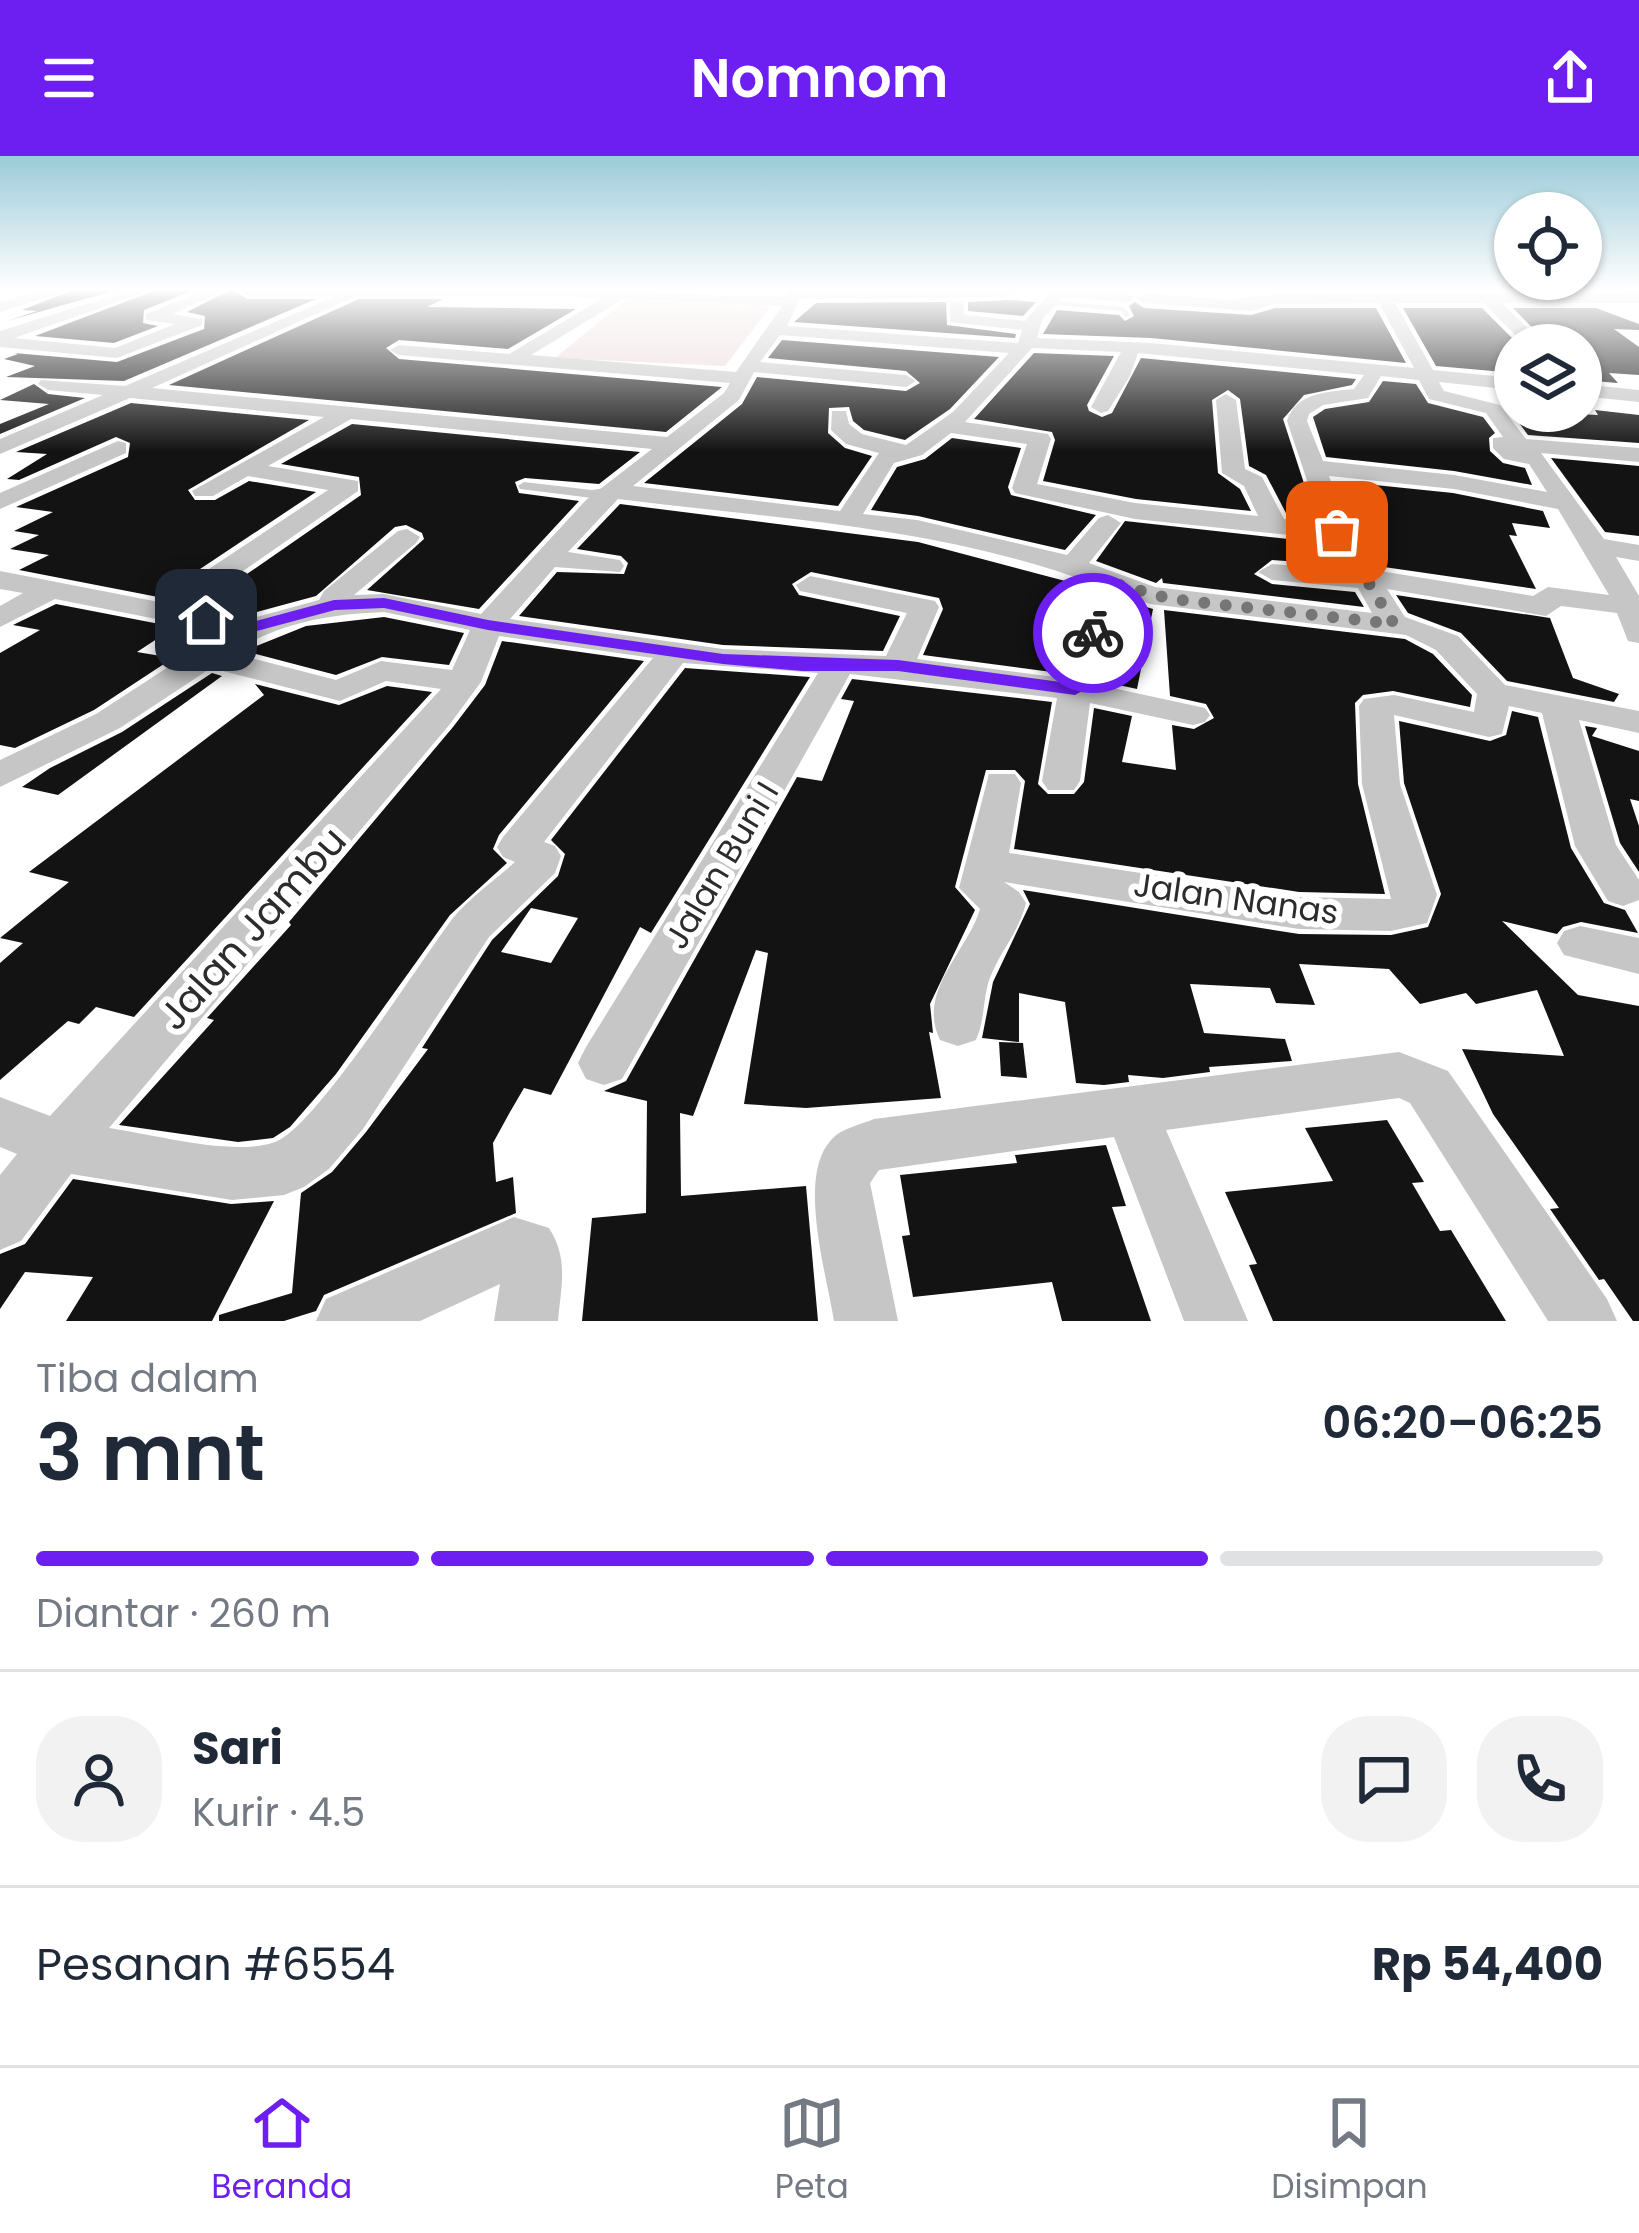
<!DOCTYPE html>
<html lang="id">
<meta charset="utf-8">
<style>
:root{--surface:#fff;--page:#f2f2f3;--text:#1f2937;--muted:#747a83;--line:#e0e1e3;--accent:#6d1ff1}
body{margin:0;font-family:Poppins,sans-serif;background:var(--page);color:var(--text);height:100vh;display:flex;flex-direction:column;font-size:45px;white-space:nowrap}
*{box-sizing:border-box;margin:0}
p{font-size:39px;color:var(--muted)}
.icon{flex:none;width:66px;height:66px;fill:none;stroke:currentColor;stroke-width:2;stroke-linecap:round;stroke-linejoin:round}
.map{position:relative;height:1165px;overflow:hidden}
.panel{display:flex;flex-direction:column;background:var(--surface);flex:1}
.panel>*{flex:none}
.controls{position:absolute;left:1494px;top:36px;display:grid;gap:24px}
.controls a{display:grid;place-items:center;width:108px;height:108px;border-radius:50%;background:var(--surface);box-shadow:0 3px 9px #0004;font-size:60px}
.pin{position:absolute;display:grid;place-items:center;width:102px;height:102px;color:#fff;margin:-51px;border-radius:24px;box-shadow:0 6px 18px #0006}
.courier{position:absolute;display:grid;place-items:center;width:120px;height:120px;margin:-60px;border:9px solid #6d1ff1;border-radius:50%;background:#fff;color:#222;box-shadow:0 3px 15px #0007}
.headline em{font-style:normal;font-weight:600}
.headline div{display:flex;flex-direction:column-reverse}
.headline{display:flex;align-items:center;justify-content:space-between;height:204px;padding:0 36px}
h1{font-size:78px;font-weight:600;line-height:90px}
.bar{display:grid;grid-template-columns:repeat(4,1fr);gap:18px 12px;align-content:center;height:144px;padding:0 36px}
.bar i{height:15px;border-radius:9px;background:var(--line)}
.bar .on{background:var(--accent)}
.bar p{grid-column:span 4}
.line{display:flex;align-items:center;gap:30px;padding:0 36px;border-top:3px solid var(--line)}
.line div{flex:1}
.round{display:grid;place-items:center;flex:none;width:126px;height:126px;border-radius:48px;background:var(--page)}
header{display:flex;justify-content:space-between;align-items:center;height:156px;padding:0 36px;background:var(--accent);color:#fff;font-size:54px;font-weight:600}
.tabs{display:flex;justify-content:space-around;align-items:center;height:168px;border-top:3px solid var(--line);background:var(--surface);font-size:33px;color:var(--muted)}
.tabs a{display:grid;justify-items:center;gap:6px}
.tabs .on{color:var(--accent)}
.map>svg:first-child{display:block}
.green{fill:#ebd8d9}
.building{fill:#131313;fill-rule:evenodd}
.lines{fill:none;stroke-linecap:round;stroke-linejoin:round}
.lane{fill:#c6c6c6;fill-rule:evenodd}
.street{fill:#c6c6c6;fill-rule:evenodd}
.secondary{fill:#b6b6b6;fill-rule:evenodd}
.route{fill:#6d1ff1}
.done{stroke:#767676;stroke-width:12;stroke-dasharray:0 21.6}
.labels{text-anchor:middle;stroke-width:12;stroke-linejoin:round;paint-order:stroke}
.street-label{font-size:33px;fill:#2c2c2c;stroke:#fff}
.near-street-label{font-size:39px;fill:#2c2c2c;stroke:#fff}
</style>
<header><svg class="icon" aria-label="menu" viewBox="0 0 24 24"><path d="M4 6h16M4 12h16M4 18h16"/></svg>Nomnom<svg class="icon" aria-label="share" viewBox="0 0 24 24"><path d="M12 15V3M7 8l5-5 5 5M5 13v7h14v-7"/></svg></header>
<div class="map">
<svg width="1639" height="1165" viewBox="0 0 1639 1165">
<rect width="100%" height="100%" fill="#fff"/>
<polygon class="green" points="626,144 771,150 725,210 555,202"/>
<g class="building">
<polygon points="76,133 120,133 7,165 37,155 22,154"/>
<polygon points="159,133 196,133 144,154 143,167 158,170 114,187 35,180"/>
<polygon points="232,133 247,143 316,143 124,225 6,221 35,210 4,203 18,198 14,197 117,206 204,173 205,160 187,156"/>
<polygon points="359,143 443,143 427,151 576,153 508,193 399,184 386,192 399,203 722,231 666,276 169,229"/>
<polygon points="1010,144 1036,146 1023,160 968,155 968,146"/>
<polygon points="946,146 947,169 1016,178 1015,182 794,166 816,147"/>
<polygon points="1135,146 1144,152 1251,159 1275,152 1376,152 1406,207 1151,182 1043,178 1057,154 1119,159 1125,165 1134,160 1129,150"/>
<polygon points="1403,152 1482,152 1519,189 1511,189 1515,217 1436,210"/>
<polygon points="1513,152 1596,152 1639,168 1639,174 1614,173 1639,191 1639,219 1609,217 1618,227 1581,224 1581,189 1549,189"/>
<polygon points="782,184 999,201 950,253 905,284 864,274 853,265 849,251 829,252 828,277 845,292 872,300 838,350 644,327 742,248 757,221 906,235 920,227 906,215 768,202"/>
<polygon points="1034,197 1114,200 1087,249 1089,255 1102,261 1112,257 1141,202 1356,223 1352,229 1304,239 1283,263 1315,361 1287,359 1266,319 1249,310 1240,243 1228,234 1212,244 1218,317 1240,333 1251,355 1136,343 1043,325 1055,284 1052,276 974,263"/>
<polygon points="1383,225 1416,228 1428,247 1483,261 1495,277 1489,282 1490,295 1503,307 1525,312 1532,329 1454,315 1326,301 1313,261 1325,253 1369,246"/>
<polygon points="34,228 48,238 85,242 0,278 0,268 49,248 0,244"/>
<polygon points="131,247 309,264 188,334 195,344 215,344 249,325 316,336 158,441 19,414 49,399 10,393 39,379 14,375 53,356 16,351 128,301 130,287 116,281 19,324 7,323 47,298 16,296"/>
<polygon points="1595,254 1639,259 1639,287 1528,279 1510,255 1598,259"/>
<polygon points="352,268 640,296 599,328 525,322 515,326 519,337 579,345 479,453 367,434 424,383 422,377 406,369 395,371 316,440 249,458 201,450 361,339 359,321 281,308"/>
<polygon points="952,282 1021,292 1008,331 1011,339 1096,359 1065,394 918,360 871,354 897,311 925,303"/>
<polygon points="1551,302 1639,310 1639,380 1605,376"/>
<polygon points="1336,325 1453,337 1543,355 1550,372 1512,367 1517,380 1509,379 1536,433 1377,410 1354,374"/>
<polygon points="620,348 918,386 1088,431 1059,517 923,499 943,453 939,442 811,416 792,428 799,439 900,460 883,495 723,489 519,460 557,416 624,418 628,407 621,400 577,393"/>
<polygon points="1125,365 1325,387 1339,409 1272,404 1254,418 1272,428 1355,436 1364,451 1163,427 1162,422 1156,427 1096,405"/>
<polygon points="1396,439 1550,462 1573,522 1619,538 1614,546 1507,525 1461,477 1408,457"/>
<polygon points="1123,444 1153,453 1137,533 1100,525"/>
<polygon points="56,448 175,471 137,496 173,502 94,554 15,592 0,589 0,497 40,474 13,469"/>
<polygon points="1164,454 1405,483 1433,498 1472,539 1470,551 1393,535 1363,539 1355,547 1358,628 1385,738 1299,736 1014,693 1025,625 1015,614 986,614 955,731 975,754 930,848 933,877 929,876 941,942 806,952 744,948 768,797 756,794 693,960 680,957 681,1040 806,1030 818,1165 582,1165 592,1062 646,1057 647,945 604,935 626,925 797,621 822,625 854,545 841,543 852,523 1052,546 1038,628 1048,638 1074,638 1084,626 1094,552 1132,560 1122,606 1176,614 1172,569 1194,573 1214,562 1206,548 1170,540"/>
<polygon points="384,461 464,477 449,509 382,501 336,519 244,495 306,470"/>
<polygon points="502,485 644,505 499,679 493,693 507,707 450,759 336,918 290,971 273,982 238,986 119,969 214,864 207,862 291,769 289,766 453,571 485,529"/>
<path d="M685 512 810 521 651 777 640 771 551 939 524 932 510 956 493 987 496 1026 513 1021 516 1057 324 1139 316 1155 284 1165H219V1159L292 1137 301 1037 332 1016 366 976 428 893 422 892 492 784 558 720 565 698 551 684ZM531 752 578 762 551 807 501 796Z"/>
<polygon points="212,517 222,520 58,639 22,631 50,612 122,576"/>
<polygon points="255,528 339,549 387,530 432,536 134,861 96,851 79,868 68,865 0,924 0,807 23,787 0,782 69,726 29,716 264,539"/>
<polygon points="1512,555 1538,561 1571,692 1604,747 1625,754 1638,777 1581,766 1563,771 1557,778 1502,765 1578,839 1639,850 1639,1165 1633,1165 1604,1123 1599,1124 1550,1053 1559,1052 1493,958 1462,893 1564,900 1537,834 1476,848 1466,837 1420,848 1389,813 1299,808 1315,849 1276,847 1270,832 1190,828 1204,877 1285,883 1292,905 1209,911 1210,916 1163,922 1128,919 1129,926 1104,929 1076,927 1065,846 1019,837 1019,886 982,882 993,826 1030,748 1023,734 1299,778 1391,779 1428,771 1441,738 1404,627 1399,565 1490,585 1506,579"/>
<polygon points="1585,570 1597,572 1592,580 1639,595 1639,645 1630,643 1639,670 1639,716 1620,687"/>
<polygon points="999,886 1023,887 1027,922 1001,920"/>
<polygon points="1387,964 1424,1026 1412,1027 1440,1075 1451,1074 1506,1165 1273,1165 1249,1109 1257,1108 1225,1036 1333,1025 1305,972"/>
<polygon points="1106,989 1126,1050 1112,1051 1151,1165 1062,1165 1052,1126 913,1141 902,1080 910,1079 900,1019 1017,1007 1015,999"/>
<polygon points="73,1023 231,1048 274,1045 212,1165 66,1165 93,1121 25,1116 0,1153 0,1098 25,1088"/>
</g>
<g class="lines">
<g class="lane">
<polygon points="1042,144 1124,151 1130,159 1126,161 1121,155 1045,148"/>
<polygon points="524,326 592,334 612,331 618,335 592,342 520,333 518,330"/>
</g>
<g class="street">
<polygon points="49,133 72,133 0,156 0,146"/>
<polygon points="134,133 155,133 14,182 115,192 175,168 146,164 146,158 208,133 228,133 172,158 202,163 202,169 117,202 0,191 0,175"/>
<path d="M352 133H371L152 232 667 281 724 237 730 227 399 199 390 194 399 189 509 198 603 142 533 139 527 133 786 141 790 133H1025L1006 141 800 143 787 170 1018 187 1022 174 950 166V147L963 144 964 159 1025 165 1053 133 1127 136 1135 141 1127 146 1062 141 1042 164 1037 182 1151 187 1414 212 1379 147 1274 148 1251 155 1144 147 1136 142 1144 137 1228 144 1274 138 1639 137V147H1502L1544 189H1525L1484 147H1395L1433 214 1515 222V234L1439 226 1444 235 1500 249 1526 283 1639 292V306L1541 297 1604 383 1639 389V405L1616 401 1639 440V487L1628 485 1617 457 1561 450 1546 460 1387 433 1405 461 1458 480 1505 529 1639 555V577L1579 564 1616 689 1639 724V744L1623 750 1608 745 1575 690 1542 557 1509 550 1502 578 1489 581 1394 559 1400 628 1437 739 1427 767 1391 775 1299 773 1004 726 1019 736 1026 747C1019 775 1003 792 992 817 982 838 986 862 976 884L958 890 940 884C916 835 968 795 980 753L959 732 989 618H1015L1021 627 1009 697 1299 741 1391 743 1362 628 1359 550 1364 543 1394 539 1474 556 1477 538 1436 494 1406 479 1150 448 1120 438 1094 528 1205 552 1210 559 1205 566 1193 569 1090 547 1080 625 1074 634H1048L1042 625 1057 542 850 518 622 923 604 929 586 923 578 907 586 891 818 517 683 507 544 686 555 690 561 700 555 717 489 781 363 973 329 1013 304 1031 284 1039 232 1044 71 1018 21 1085 0 1094V1019L17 998 0 991V941L50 960 441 533 386 525 340 545 211 512 120 572 0 631V604L96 558 222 476 55 443 0 471V450L23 437 0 433V415L159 446 328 334 248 320 213 340H195L192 335 324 261 130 242 0 298V283L103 239 48 234 38 228 41 224 125 230ZM623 143 782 150 736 216 531 199ZM780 179 1009 197 953 256 906 289 862 278 849 268 846 255H832L831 274 846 288 879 297 840 355 633 330 739 244 754 216 906 231 916 225 906 219 760 206ZM1032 192 1121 196 1091 251 1101 257 1108 255 1130 220 1138 197 1364 219 1354 233C1328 236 1296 236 1287 265L1321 366 1284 363 1262 321 1245 313 1236 244 1226 238 1216 244 1222 317 1244 330 1258 360 1135 347 1037 328 1051 283 1048 278 965 266ZM1381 220 1419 224 1429 243 1486 257 1503 281 1493 282V292L1504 303 1529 308 1547 336 1454 319 1323 305 1307 265 1309 258 1323 249 1368 242ZM351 263 652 293 586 344 481 458 384 438 354 439 416 387 420 381 407 373 398 375 324 435 319 444 249 463 190 452 358 335V325L268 310ZM951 277 1027 288 1012 332 1015 337 1135 363 1328 383 1347 414 1272 408 1258 416 1272 424 1358 432 1372 457 1155 431 1089 407 1121 367 1108 359 1099 362 1067 399 917 364 863 358 894 307 922 299ZM1329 320 1454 333 1558 353 1609 439 1548 431 1533 440 1374 414 1350 376ZM618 343C778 363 942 371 1094 428L1062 522 917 503 939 451 935 445 810 420 796 429 800 435 907 457 886 500 723 493 510 463 555 411 620 416 624 410 620 404 568 396ZM384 456 470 474 452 514 381 505 336 524 232 497C278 467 330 458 384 456ZM499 480 653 502 503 681 497 691 503 701 515 706C495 724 470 741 453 762 421 804 314 973 275 986 233 1001 153 978 109 972L450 568 481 526Z"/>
<polygon points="1581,228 1639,234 1639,246 1581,240"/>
<polygon points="118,285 126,287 126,297 0,353 0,337"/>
<polygon points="1580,770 1639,782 1639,818 1564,799 1557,787 1564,775"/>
<path d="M1399 896 1448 915 1607 1143 1617 1165H1548L1410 947 1399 942 1166 974 1248 1165H1184L1114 981 879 1014 870 1027 898 1165H834C827 1119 796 1019 832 983 842 972 860 969 874 963Z"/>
<path d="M514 1061 549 1072C569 1103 561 1130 558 1165H494L500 1128 420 1165H316L326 1143Z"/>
</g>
<polygon class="secondary" points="237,133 582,133 572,139 247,139"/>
</g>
<linearGradient id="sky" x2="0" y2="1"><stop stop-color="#9bcbd9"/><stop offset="0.45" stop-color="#fff"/><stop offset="1" stop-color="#fff" stop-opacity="0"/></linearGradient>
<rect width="1639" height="296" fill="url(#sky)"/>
<polygon class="route" points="384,442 488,464 723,498 898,504 1068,527 1085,477 1093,472 1101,477 1084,534 1075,539 898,515 802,515 723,508 488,474 384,452 335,454 249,477 198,464 206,459 248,467 334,444"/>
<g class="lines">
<polyline class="done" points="1093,477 1109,426 1171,443 1394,468 1337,376"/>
</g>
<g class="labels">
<g class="street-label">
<text transform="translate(721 709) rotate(-59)" y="12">Jalan Buni I</text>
<text transform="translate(1236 742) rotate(8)" y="12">Jalan Nanas</text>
</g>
<g class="near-street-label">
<text transform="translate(252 772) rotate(-48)" y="14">Jalan Jambu</text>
</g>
</g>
</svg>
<div class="controls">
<a><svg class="icon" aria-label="locate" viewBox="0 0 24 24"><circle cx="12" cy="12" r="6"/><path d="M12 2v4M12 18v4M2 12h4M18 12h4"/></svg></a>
<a><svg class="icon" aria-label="layers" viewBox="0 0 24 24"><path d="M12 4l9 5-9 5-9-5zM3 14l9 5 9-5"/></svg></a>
</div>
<div class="pin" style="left:1337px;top:376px;background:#ea580c"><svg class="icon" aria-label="bag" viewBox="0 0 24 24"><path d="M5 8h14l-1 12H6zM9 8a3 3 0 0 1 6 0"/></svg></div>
<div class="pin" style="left:206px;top:464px;background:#1f2937"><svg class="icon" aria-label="home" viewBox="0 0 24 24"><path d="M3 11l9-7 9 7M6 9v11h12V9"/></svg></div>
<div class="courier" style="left:1093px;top:477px"><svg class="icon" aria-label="bike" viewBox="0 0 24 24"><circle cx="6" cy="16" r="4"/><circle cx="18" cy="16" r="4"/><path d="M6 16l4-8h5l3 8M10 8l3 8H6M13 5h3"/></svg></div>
</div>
<section class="panel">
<div class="headline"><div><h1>3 mnt</h1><p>Tiba dalam</p></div><em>06:20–06:25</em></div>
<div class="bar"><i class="on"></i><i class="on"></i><i class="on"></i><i></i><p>Diantar · 260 m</p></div>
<div class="line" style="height:216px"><a class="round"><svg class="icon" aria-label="person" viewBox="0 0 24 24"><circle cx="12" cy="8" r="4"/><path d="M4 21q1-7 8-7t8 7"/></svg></a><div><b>Sari</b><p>Kurir · 4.5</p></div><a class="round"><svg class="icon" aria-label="chat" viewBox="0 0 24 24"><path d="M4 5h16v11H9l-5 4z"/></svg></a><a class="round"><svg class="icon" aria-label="phone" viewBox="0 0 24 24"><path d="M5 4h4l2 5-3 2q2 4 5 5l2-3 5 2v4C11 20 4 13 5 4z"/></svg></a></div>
<div class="line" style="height:156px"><div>Pesanan #6554</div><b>Rp 54,400</b></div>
</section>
<nav class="tabs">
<a class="on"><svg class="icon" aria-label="home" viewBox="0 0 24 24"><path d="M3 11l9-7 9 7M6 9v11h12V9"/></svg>Beranda</a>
<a><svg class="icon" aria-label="map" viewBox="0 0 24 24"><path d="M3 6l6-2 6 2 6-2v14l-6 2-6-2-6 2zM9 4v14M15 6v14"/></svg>Peta</a>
<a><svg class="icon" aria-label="saved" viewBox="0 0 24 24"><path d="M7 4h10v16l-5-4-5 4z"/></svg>Disimpan</a>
</nav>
